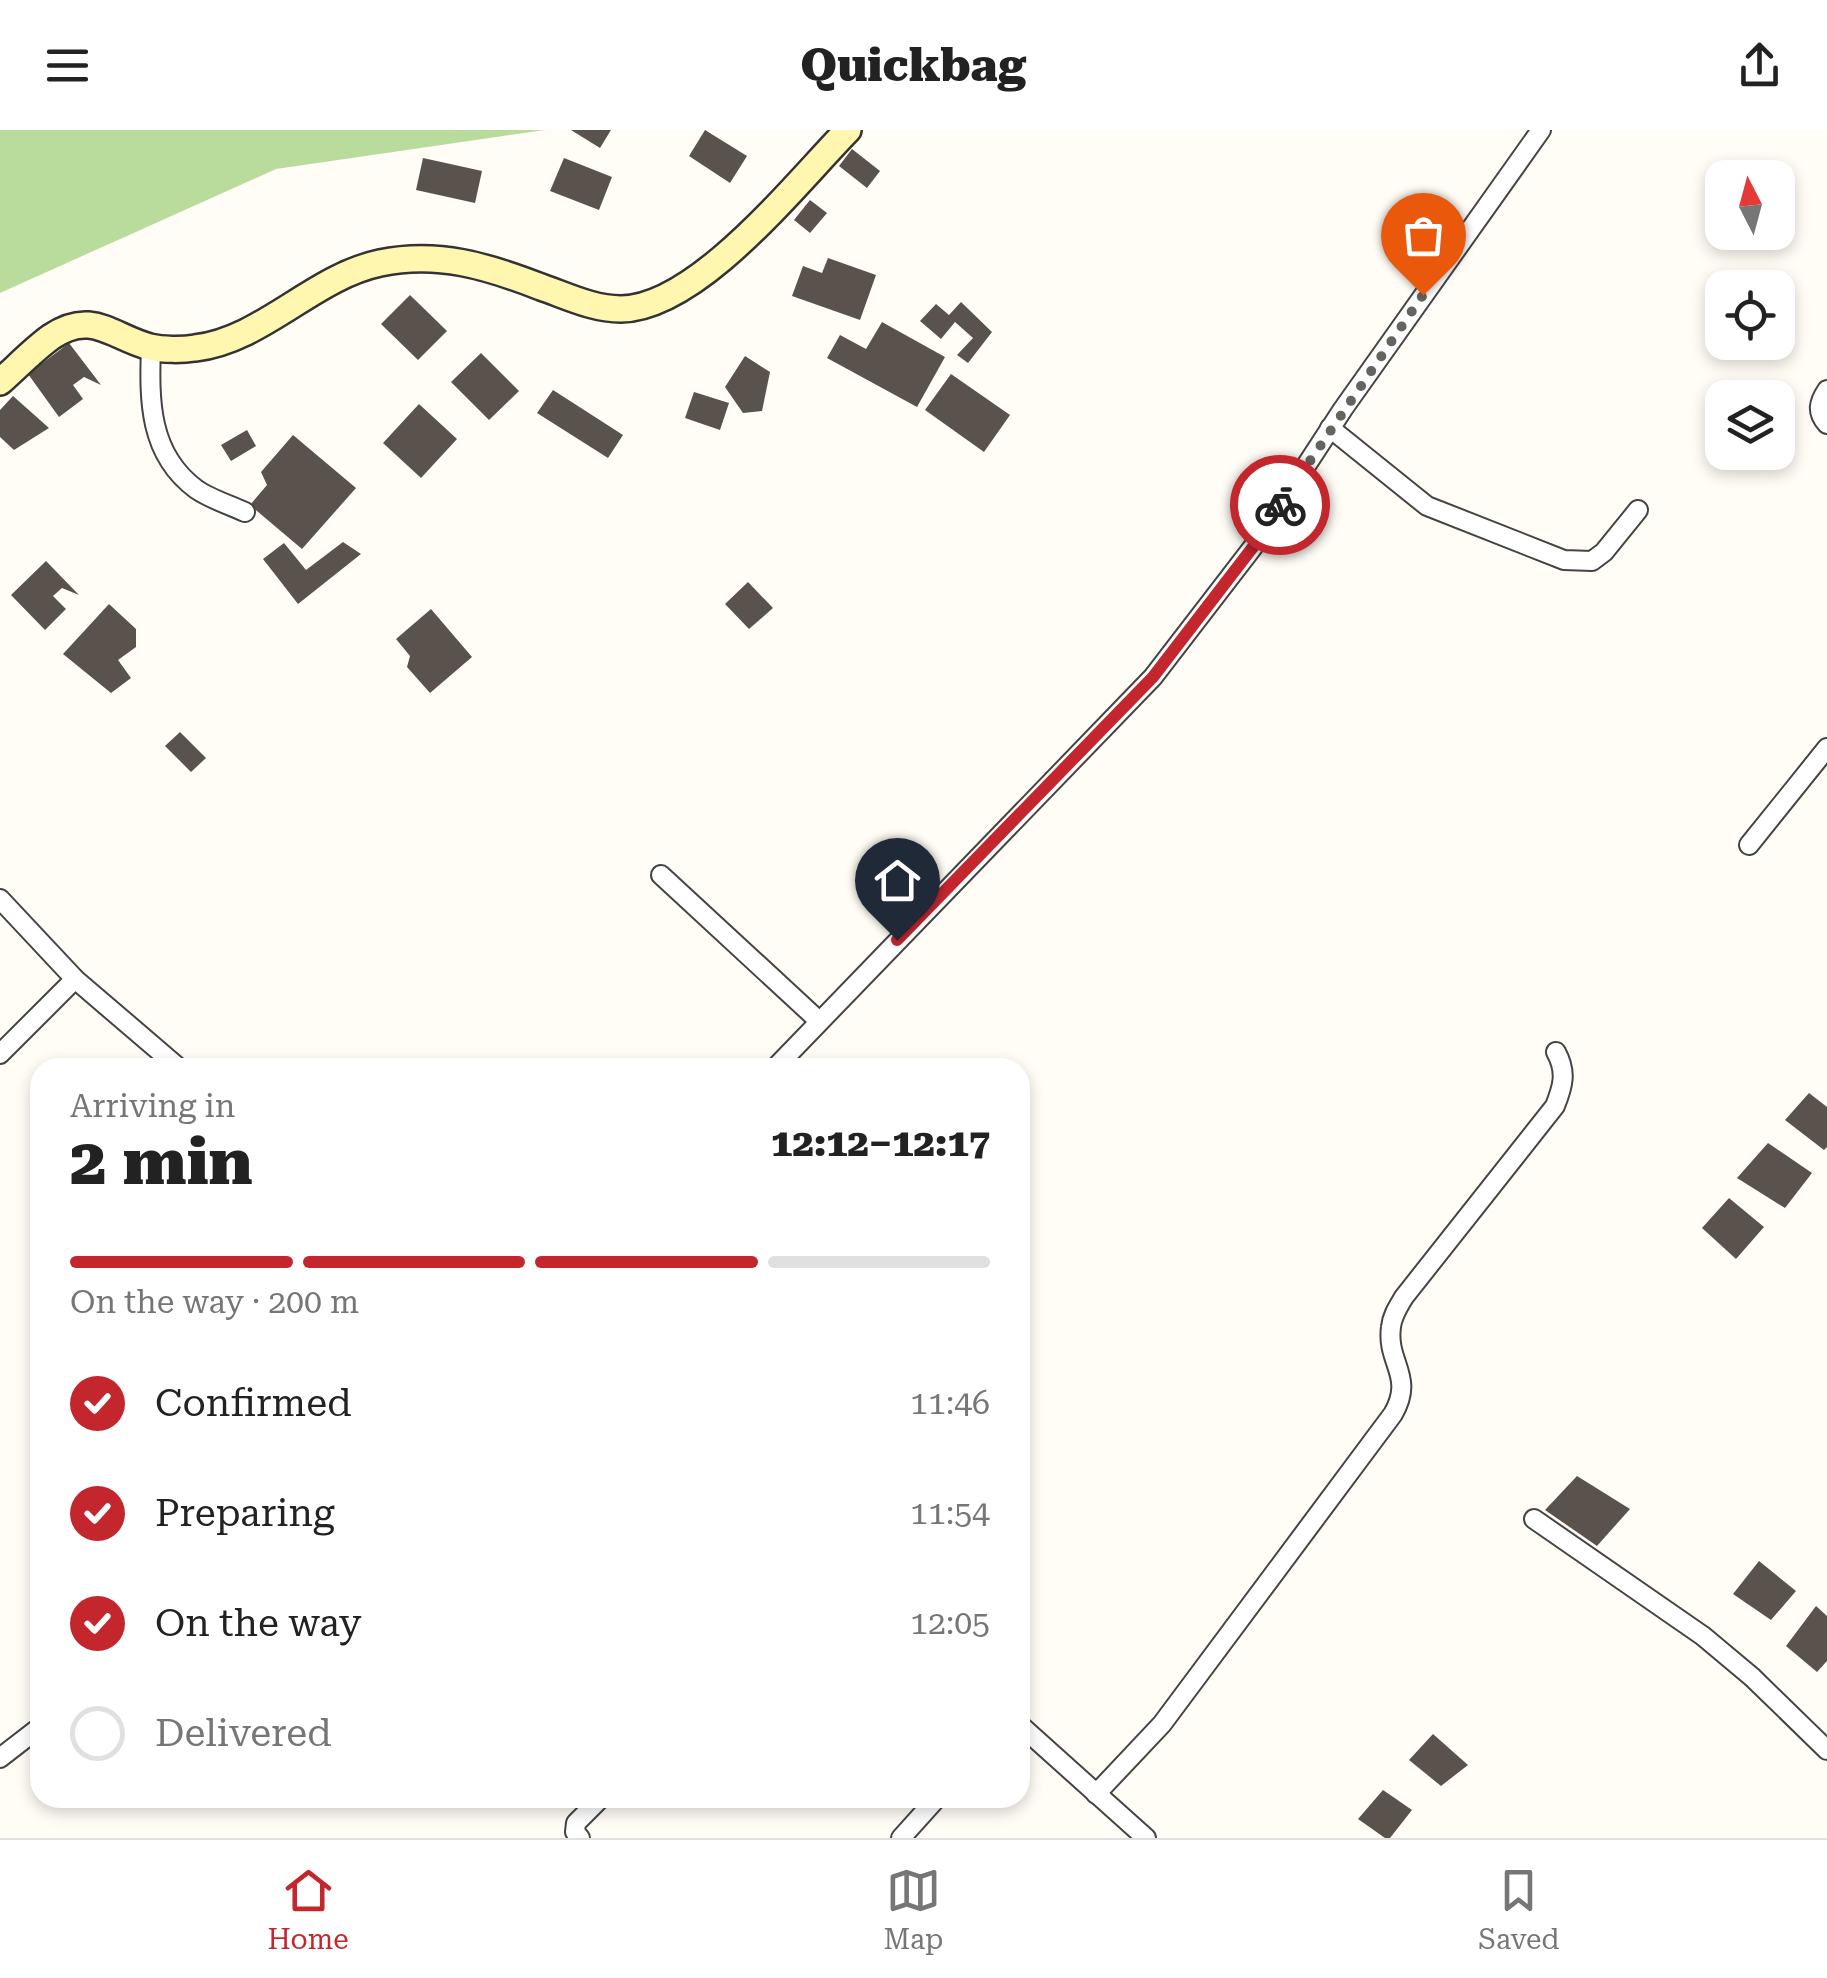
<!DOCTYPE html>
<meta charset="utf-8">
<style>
:root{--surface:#fff;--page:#f6f6f6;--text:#222;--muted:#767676;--line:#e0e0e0;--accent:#c4262e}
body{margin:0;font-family:"Roboto Serif",serif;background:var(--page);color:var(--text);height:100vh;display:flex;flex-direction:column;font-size:38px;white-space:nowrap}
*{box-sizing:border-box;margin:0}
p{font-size:32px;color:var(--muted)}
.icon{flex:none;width:55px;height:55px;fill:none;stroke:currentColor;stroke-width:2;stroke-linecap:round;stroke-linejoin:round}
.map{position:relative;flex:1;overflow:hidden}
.panel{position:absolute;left:30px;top:928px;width:1000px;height:750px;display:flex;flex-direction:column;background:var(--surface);border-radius:30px;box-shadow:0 5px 15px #0003}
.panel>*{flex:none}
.needle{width:65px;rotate:354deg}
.controls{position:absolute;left:1705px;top:30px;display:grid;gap:20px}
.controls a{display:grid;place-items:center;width:90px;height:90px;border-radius:20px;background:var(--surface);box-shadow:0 5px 15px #0003;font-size:50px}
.pin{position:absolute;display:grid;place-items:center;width:85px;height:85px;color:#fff;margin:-102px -42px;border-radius:50% 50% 50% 0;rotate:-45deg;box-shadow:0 0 10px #0007}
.pin .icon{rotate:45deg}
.courier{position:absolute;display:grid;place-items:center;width:100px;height:100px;margin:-50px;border:8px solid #c4262e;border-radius:50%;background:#fff;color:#222;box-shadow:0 2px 12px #0007}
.overview em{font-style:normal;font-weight:800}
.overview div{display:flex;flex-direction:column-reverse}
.overview{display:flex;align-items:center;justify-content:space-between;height:170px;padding:0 40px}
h1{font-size:65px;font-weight:800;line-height:75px}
.bar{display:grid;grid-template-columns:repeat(4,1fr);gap:15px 10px;align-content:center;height:120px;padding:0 40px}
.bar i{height:12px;border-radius:8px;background:var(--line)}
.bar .selected{background:var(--accent)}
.bar p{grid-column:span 4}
ol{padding:0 40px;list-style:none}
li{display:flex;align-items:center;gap:30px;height:110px}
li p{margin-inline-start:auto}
li .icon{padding:10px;border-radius:50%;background:var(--accent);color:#fff;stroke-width:4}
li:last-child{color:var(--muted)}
li i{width:55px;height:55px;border:5px solid var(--line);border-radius:50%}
header{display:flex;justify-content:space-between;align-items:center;height:130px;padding:0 40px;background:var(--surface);font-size:45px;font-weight:800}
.tab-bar{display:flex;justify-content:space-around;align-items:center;height:140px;border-top:2px solid var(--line);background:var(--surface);font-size:28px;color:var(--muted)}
.tab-bar a{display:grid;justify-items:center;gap:5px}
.tab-bar .selected{color:var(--accent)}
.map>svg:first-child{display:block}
.forest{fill:#b9dc9c}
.building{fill:#5a524d}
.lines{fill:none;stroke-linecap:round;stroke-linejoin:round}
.street-casing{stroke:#444;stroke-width:22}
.secondary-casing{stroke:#333;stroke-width:30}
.street{stroke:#fff;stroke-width:18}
.secondary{stroke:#fff6b0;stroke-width:25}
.done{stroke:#646461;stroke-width:10;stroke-dasharray:0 18}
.route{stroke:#c4262e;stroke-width:12}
</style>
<header><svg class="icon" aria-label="menu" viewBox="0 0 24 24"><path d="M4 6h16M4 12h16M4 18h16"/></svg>Quickbag<svg class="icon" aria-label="share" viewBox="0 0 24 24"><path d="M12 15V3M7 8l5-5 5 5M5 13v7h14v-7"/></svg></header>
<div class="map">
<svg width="1827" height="1708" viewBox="0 0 1827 1708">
<rect width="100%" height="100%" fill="#fffdf5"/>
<polygon class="forest" points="0,0 545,0 276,39 0,163"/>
<g class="building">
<polygon points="571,0 611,0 600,18"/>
<polygon points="705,0 747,26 730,53 689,26"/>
<polygon points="852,19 880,41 867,58 839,36"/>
<polygon points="423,28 482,41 475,73 416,60"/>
<polygon points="564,28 612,47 599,80 550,61"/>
<polygon points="810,70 827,83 810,103 794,90"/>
<polygon points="828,128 876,145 860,190 792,166 803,136 822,143"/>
<polygon points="410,165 447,201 418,230 381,194"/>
<polygon points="961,172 992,202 968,233 957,225 973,208 955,192 941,209 920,191 936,174 949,185"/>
<polygon points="882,192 945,227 917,277 827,228 840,205 866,219"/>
<polygon points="69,213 101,255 84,247 73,255 83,269 59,287 28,244"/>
<polygon points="481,223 519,261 489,290 451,252"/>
<polygon points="745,226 770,242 762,281 743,283 725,257"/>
<polygon points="951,244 1010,285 984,322 925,280"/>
<polygon points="553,260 623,305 608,328 537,283"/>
<polygon points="694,262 729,273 720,300 685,288"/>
<polygon points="13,266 49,298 14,320 0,307 0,280"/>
<polygon points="419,274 457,309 421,348 383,313"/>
<polygon points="247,300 256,316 231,331 221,315"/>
<polygon points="293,305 356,358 302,419 250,375 267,355 261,342"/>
<polygon points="343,412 361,424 298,474 263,429 284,413 306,440"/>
<polygon points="46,431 79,465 62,458 53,466 66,479 45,500 11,465"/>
<polygon points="748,452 773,478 749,499 725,474"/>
<polygon points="109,474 136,499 136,517 118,530 131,548 111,563 63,524"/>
<polygon points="431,479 472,527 430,563 407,537 410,526 396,509"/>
<polygon points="180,602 206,628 191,642 165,616"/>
<polygon points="1809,963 1827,977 1827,1017 1824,1020 1785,990"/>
<polygon points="1768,1013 1812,1043 1785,1078 1737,1048"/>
<polygon points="1729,1068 1764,1097 1736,1129 1702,1098"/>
<polygon points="1577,1346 1630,1379 1597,1416 1545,1380"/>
<polygon points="1759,1431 1796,1461 1771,1490 1733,1464"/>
<polygon points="1816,1476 1827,1486 1827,1531 1817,1542 1786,1516"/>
<polygon points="1433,1604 1468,1635 1441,1656 1409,1630"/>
<polygon points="1383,1660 1412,1680 1390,1708 1385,1708 1358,1689"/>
</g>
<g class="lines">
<defs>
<g id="street">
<path d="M151 217C149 271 149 324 196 359 210 369 230 375 245 382"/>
<path d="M1827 260C1819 272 1816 282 1827 294"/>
<polyline points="1330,298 1427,376 1564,430 1592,431 1604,422 1638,380"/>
<polyline points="1749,715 1827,618"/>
<polyline points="661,745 818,890"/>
<polyline points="0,769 75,849 179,938"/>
<polyline points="0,924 75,849"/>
<polyline points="775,938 1153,547 1253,417 1343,279 1541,0"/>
<polyline points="1534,1389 1703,1506 1752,1547 1827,1620"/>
<polyline points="1020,1595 1146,1708"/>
<polyline points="0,1628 40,1597"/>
<path d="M1096 1664 1162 1594 1393 1284C1415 1246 1386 1233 1391 1197 1392 1186 1398 1177 1404 1167L1555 976C1563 956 1567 942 1556 922"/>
<polyline points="580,1708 575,1702 576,1693 601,1668"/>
<polyline points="901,1708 937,1668"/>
</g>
<path id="secondary" d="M0 252C17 237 33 220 51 207 92 179 112 207 150 217 163 220 182 220 195 218 263 210 313 147 380 133 438 121 487 136 541 157 567 166 593 179 621 179 698 178 796 53 848 0"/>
</defs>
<use href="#street" class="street-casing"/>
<use href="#secondary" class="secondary-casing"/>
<use href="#street" class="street"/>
<use href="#secondary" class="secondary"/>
</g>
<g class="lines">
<polyline class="done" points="1280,375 1423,165"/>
<polyline class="route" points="897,810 1153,547 1253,417 1280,375"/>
</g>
</svg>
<div class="controls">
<a><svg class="needle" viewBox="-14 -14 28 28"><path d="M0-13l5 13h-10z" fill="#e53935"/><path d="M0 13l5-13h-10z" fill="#767676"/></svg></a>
<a><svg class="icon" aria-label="locate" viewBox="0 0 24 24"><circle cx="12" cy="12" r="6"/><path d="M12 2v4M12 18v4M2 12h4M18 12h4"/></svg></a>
<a><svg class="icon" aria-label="layers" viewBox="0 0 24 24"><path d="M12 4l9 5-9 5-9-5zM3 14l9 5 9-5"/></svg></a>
</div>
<div class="pin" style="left:1423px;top:165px;background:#ea580c"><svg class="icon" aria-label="bag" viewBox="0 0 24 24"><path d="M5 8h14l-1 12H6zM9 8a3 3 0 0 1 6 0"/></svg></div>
<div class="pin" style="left:897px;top:810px;background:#1f2937"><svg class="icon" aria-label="home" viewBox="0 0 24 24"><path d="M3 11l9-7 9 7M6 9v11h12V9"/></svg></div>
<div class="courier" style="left:1280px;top:375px"><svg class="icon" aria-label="bike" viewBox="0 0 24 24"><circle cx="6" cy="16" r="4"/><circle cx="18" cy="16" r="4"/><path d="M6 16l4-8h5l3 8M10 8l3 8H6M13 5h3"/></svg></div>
<section class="panel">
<div class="overview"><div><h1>2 min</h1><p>Arriving in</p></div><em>12:12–12:17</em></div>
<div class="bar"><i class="selected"></i><i class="selected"></i><i class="selected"></i><i></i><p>On the way · 200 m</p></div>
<ol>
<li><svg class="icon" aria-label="check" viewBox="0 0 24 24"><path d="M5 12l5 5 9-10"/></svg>Confirmed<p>11:46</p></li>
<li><svg class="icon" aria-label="check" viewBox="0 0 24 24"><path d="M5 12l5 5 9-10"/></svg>Preparing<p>11:54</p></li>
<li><svg class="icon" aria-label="check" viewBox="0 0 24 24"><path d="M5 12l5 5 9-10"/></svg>On the way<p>12:05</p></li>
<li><i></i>Delivered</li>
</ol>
</section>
</div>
<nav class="tab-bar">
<a class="selected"><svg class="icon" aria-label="home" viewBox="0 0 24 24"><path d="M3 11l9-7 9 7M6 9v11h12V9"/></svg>Home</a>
<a><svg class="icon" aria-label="map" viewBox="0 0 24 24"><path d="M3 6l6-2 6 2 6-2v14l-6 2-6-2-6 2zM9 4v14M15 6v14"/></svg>Map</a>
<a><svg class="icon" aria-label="saved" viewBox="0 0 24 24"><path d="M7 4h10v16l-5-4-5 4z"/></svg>Saved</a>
</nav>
